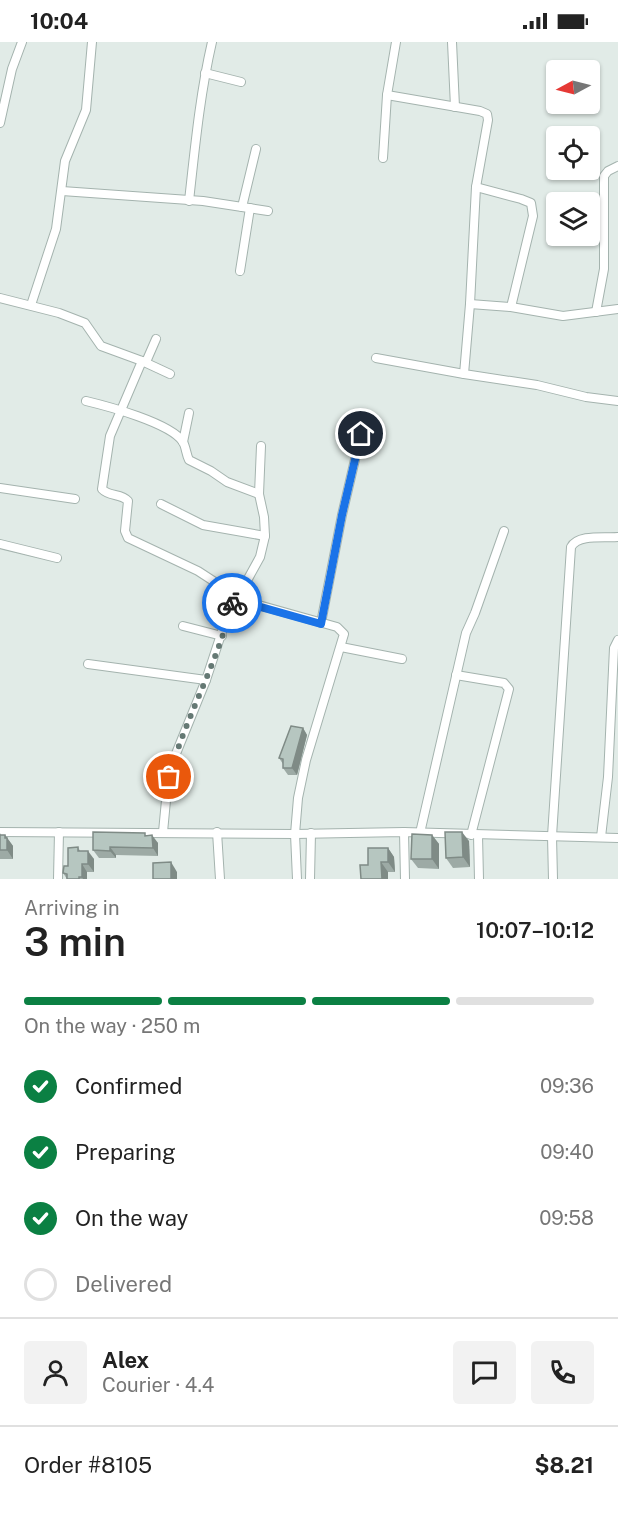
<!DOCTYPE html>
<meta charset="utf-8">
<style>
:root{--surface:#fff;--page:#f2f2f2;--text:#222;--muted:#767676;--line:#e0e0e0;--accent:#0b8043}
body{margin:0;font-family:"Public Sans",sans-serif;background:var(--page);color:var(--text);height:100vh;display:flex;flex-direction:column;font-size:22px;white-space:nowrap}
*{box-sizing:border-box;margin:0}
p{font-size:20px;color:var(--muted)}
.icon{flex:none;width:33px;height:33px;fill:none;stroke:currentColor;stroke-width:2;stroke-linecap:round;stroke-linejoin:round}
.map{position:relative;height:837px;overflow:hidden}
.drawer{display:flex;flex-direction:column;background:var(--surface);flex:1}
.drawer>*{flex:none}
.needle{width:39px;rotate:263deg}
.buttons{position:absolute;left:546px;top:18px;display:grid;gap:12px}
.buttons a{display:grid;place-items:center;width:54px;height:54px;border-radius:6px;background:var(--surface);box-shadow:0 2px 4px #0004;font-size:30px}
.pin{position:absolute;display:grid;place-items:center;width:51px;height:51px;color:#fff;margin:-26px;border:3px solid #fff;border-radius:50%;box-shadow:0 2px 6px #0007}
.courier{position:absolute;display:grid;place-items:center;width:60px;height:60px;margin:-30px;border:4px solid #1a73e8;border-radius:50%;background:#fff;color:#222;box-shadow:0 2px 8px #0007}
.summary em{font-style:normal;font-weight:600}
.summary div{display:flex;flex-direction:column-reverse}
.summary{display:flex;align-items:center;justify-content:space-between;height:102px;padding:0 24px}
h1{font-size:39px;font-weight:600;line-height:45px}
.bar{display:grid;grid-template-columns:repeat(4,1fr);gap:9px 6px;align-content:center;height:72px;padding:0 24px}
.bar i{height:8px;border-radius:4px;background:var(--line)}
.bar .active{background:var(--accent)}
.bar p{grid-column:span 4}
.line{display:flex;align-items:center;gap:15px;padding:0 24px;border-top:2px solid var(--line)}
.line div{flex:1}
.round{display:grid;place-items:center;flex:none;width:63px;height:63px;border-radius:6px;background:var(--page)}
ol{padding:0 24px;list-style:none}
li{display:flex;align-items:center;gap:18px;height:66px}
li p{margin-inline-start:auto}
li .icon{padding:6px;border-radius:50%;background:var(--accent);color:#fff;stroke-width:4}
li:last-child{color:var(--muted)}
li i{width:33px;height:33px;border:3px solid var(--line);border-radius:50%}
.status{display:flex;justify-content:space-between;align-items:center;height:42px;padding:0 30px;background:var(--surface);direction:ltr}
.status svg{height:16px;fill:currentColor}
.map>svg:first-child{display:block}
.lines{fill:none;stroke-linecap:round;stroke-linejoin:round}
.minor-casing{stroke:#a4b3ae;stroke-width:10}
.minor{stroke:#fff;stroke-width:8}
.wall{fill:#9daaa5}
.shaded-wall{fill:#7f8b86}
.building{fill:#b6c6c0;stroke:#7f8b86;stroke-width:1.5}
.done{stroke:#657974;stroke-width:6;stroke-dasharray:0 10.8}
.route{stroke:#1a73e8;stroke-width:8}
</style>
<div class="status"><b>10:04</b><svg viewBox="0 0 49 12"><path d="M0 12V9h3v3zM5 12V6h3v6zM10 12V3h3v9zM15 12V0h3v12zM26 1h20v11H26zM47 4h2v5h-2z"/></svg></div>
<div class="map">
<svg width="618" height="837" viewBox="0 0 618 837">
<rect width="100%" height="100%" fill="#e1ebe7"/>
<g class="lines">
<defs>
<g id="minor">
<polyline points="452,0 455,65"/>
<polyline points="205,31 241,40"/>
<polyline points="387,53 480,69 487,72 488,78 476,145 470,262 464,332 537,343 586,355 618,359"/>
<polyline points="0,81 12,27 22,0"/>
<polyline points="383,116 387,53 396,0"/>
<polyline points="476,145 521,157 531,161 533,174 511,265"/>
<polyline points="62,149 203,159 268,169"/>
<path d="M189 159C195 105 200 52 212 0"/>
<polyline points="242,165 256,107"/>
<polyline points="240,229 250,166"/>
<path d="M0 256 59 271 85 281 101 304 142 319 110 394 102 447C109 455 121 451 128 459L125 489 128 496 198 529 244 559 337 585 344 592 306 718 298 756 295 792 297 837"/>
<polyline points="470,262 511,265 563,274 618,267"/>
<polyline points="31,263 56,187 65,119 86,68 92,0"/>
<polyline points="596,270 604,227 604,134 608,129 618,124"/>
<polyline points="376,316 464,332"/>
<polyline points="142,319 170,332"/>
<polyline points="146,320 156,297"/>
<path d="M86 359C107 364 171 381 183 400 186 405 186 412 189 418L211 429 227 440 259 452"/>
<polyline points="183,400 189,371"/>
<polyline points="0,446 75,457"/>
<polyline points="161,462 203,483 265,494"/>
<polyline points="0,502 57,516"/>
<polyline points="238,555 260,515 265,494 264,475 259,452 261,404"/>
<polyline points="321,581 342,473 361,392"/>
<polyline points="183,584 222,594"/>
<polyline points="341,605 402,617"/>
<polyline points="88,622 206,638"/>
<polyline points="456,633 504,641 509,647 471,793"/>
<polyline points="0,790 295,792 404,790 618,796"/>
<polyline points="163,790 167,748 173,719 206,638 234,553"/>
<polyline points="217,790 220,837"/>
<polyline points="404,790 405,837"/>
<polyline points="420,791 466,591 475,571 504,489"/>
<polyline points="478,793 479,837"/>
<polyline points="601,795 608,735 614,606 618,598"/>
<polyline points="58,837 59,790"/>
<polyline points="310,837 311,791"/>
<path d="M553 837 552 794 571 505C578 492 604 496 618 495"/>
</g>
</defs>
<use href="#minor" class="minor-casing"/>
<use href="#minor" class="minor"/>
</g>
<g class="wall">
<polygon points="303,686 307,693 297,733 288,733 283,726 283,722 279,716"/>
<polygon points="0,791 1,793 5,793 13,804 13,817 0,817"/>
<polygon points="147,793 158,801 158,814 116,813 116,816 99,816 93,808"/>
<polygon points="432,793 439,802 439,827 418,826 411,817"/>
<polygon points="469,799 470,825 453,826 446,816"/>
<polygon points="78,805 80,809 94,817 94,830 87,830 87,837 67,837 63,831"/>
<polygon points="388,806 394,815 395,830 388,830 388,837 361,837 368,823"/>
</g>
<g class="shaded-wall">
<polygon points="303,686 307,693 297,733 292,726"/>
<polygon points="462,790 469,799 470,825 463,815"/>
<polygon points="5,793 13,804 13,817 7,808"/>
<polygon points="152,793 158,801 158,814 153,806"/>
<polygon points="432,793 439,802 439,827 432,817"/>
<polygon points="110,805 116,813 116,816 110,809"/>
<polygon points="388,806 394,815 395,830 388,820"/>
<polygon points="88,809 94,817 94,830 88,822"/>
<polygon points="171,820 177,830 177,837 171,837"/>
<polygon points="381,820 388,830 388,837 382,837"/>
<polygon points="82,822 87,830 87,837 83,837 82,835"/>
</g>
<g class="building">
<polygon points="291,684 303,686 292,726 283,726 283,717 279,716"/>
<polygon points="93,790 145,791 145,794 152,793 153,806 110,805 110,809 93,808"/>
<polygon points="445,790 462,790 463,815 446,816"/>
<polygon points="412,792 432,793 432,817 411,817"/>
<polygon points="0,793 5,793 5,796 7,796 7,808 0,808"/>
<polygon points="78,805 78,809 88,809 88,822 82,822 82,835 79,835 79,837 67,837 67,832 63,831 64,824 68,824 68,806"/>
<polygon points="368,806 388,806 388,820 381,820 382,837 361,837 360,823 368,823"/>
<polygon points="171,820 171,837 153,837 153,821"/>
</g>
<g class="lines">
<path class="done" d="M169 735C185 676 218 621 232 561"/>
<polyline class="route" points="232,561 234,552 254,563 321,582 342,473 361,392"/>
</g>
</svg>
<div class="buttons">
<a><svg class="needle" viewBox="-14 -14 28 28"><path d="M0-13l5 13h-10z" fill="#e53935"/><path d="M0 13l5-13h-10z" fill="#767676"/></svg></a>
<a><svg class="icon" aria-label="locate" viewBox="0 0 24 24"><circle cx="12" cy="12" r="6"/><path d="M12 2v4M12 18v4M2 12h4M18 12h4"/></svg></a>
<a><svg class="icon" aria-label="layers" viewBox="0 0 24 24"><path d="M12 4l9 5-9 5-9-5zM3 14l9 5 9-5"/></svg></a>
</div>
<div class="pin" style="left:169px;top:735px;background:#ea580c"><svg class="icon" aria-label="bag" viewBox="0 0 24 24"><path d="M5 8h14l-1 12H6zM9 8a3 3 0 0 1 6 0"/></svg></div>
<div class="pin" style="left:361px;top:392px;background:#1f2937"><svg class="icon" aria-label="home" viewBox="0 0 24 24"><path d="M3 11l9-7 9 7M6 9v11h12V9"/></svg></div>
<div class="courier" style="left:232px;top:561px"><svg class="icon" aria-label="bike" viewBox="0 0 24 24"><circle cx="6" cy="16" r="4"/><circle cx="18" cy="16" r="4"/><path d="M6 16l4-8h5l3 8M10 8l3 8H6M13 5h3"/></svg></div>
</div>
<section class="drawer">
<div class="summary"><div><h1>3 min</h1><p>Arriving in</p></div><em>10:07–10:12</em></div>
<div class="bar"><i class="active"></i><i class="active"></i><i class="active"></i><i></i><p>On the way · 250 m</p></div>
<ol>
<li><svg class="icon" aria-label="check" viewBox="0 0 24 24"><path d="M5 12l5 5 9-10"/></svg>Confirmed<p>09:36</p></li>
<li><svg class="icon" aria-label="check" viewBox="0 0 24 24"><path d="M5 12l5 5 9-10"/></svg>Preparing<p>09:40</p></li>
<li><svg class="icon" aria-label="check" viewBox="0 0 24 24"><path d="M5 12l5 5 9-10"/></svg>On the way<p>09:58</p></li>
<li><i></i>Delivered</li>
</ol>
<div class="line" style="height:108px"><a class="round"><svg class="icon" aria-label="person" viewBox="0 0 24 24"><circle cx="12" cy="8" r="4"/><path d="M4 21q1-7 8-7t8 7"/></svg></a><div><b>Alex</b><p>Courier · 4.4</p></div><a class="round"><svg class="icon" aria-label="chat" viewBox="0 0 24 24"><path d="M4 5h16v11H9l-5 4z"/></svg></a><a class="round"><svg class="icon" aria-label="phone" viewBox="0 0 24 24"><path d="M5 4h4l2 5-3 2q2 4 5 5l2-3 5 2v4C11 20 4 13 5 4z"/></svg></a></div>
<div class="line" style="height:78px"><div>Order #8105</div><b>$8.21</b></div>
</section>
